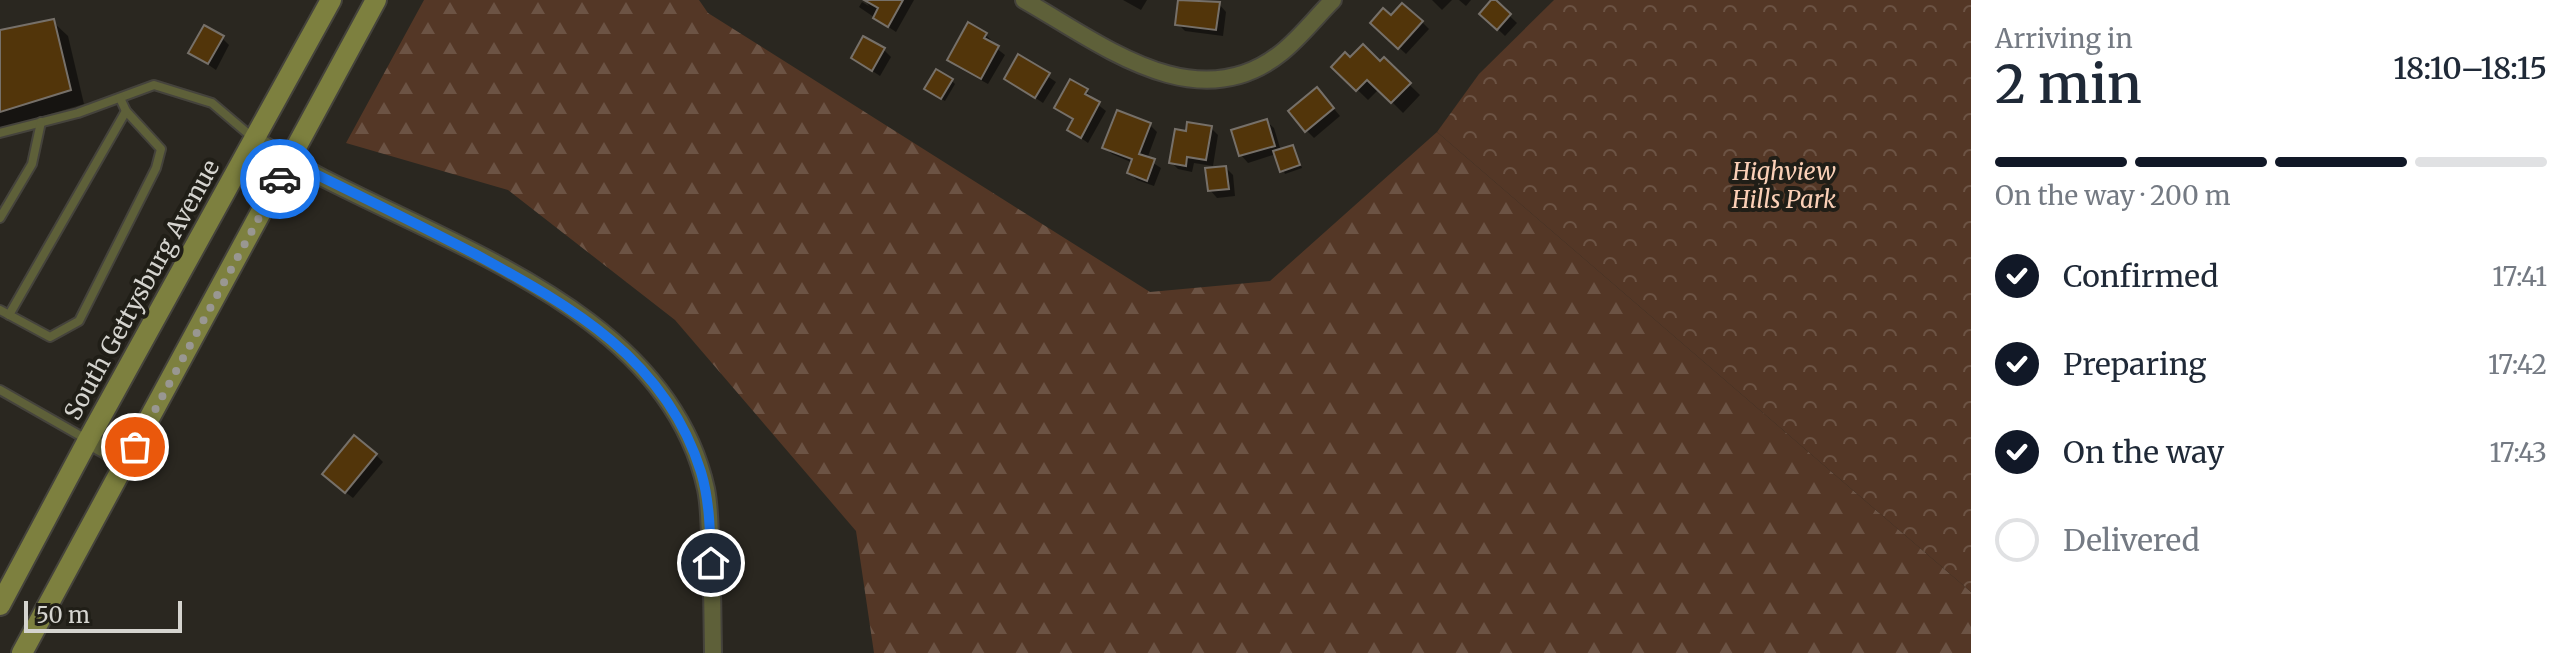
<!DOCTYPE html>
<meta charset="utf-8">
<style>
:root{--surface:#fff;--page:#f2f2f3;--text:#1f2937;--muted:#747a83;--line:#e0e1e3;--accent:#111827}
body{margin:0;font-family:Merriweather,serif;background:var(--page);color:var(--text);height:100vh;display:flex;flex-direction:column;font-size:30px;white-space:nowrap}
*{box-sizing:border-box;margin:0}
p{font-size:26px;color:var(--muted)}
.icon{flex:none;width:44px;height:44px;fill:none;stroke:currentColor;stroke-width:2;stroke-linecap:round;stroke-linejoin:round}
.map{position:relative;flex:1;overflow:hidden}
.drawer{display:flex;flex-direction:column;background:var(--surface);width:600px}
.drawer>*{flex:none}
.scale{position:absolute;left:24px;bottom:20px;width:158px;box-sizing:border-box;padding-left:8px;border:4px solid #d5d4cf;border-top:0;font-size:22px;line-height:28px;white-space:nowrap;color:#d5d4cf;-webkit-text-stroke:6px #201e17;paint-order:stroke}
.pin{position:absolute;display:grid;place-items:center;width:68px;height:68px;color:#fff;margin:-34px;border:4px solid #fff;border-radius:50%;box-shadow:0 2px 8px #0007}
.courier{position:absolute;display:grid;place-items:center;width:80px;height:80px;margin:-40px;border:6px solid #1a73e8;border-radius:50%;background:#fff;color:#222;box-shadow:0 2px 10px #0007}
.headline em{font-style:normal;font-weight:600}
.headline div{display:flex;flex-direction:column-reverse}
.headline{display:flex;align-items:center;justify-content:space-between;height:136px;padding:0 24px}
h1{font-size:52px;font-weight:600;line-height:60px}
.bar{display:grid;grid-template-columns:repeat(4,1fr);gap:12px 8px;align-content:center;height:96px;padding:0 24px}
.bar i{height:10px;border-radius:6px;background:var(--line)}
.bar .current{background:var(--accent)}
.bar p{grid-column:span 4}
ol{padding:0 24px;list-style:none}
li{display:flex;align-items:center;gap:24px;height:88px}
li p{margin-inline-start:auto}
li .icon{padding:8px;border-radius:50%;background:var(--accent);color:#fff;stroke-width:4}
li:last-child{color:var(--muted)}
li i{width:44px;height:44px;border:4px solid var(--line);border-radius:50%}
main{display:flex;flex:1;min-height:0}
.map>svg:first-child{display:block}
.forest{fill:url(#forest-firs)}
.park{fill:url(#park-crowns)}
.shadow{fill:#0007}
.building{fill:#52350a;stroke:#767069;stroke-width:2}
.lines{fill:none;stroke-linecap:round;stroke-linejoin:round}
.lane-casing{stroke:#45433c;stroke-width:12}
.street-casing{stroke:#45433c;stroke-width:20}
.secondary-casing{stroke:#45433c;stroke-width:24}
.lane{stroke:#5e6039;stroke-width:8}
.street{stroke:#5e6039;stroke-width:16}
.secondary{stroke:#7d803f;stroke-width:20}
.done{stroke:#999792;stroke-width:8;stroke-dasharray:0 14.4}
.route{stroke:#1a73e8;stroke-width:10}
.labels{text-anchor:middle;stroke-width:8;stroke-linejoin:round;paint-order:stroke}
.park-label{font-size:24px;font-style:italic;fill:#fbd0b7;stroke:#201e17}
.street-label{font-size:24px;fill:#d5d4cf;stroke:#201e17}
</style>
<main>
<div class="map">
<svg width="1971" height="653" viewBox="0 0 1971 653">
<defs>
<pattern id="forest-firs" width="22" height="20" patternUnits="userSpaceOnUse" patternTransform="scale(2)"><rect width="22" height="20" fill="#543726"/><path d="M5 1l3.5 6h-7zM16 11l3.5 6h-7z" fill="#6c5344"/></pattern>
<pattern id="park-crowns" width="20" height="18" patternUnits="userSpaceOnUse" patternTransform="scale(2)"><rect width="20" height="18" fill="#543726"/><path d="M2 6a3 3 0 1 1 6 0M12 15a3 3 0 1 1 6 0" fill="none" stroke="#6c5344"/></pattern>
</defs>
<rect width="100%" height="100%" fill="#2a2720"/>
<polygon class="forest" points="424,0 699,0 708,13 1150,292 1270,281 1437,132 1971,592 1971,653 874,653 856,531 675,320 508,190 346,143"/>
<polygon class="park" points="1554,0 1971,0 1971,592 1437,132 1479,74"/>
<g class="shadow">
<polygon points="865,0 914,0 896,32 859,7 862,2 869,6"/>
<polygon points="1123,0 1147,0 1141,10"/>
<polygon points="1180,0 1219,4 1226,12 1223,36 1185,31 1178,24"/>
<polygon points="1432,0 1452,0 1442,10"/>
<polygon points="1459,0 1471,0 1466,6"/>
<polygon points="1494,1 1517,23 1505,36 1482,14"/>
<polygon points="1391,18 1422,22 1429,29 1406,54 1380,30"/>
<polygon points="53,22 68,36 84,104 0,129 0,32"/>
<polygon points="986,35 993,42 991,44 1005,55 988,84 957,67 950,59"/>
<polygon points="222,38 229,45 216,70 191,53"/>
<polygon points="884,50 891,57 880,76 853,58"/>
<polygon points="1019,57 1056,82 1043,103 1006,78"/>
<polygon points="1351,60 1380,64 1384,60 1420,95 1403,113 1379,89 1368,100 1334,67"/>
<polygon points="952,81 955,84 945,101 930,92"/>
<polygon points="1086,91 1093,98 1092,100 1106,111 1088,143 1070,130 1075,121 1056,108"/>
<polygon points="1324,97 1340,116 1314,138 1307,131"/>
<polygon points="1266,121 1274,128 1281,151 1293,147 1302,168 1285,174 1276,154 1248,163 1241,155"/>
<polygon points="1150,125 1157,132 1147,159 1161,168 1154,186 1137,180 1130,173 1133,163 1112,154 1104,147"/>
<polygon points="1211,128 1218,135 1213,166 1194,163 1192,172 1178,169 1171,162"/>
<polygon points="1226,168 1233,175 1235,196 1217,198 1210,190"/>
<polygon points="376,455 383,462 353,498 331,481"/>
</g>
<g class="building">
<polygon points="864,0 903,0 888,27 873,18 878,8"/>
<polygon points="1178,0 1220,2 1216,30 1175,25"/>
<polygon points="1491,0 1496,0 1511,14 1497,30 1479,14"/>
<polygon points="1402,3 1423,21 1398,49 1370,23 1383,8 1391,15"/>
<polygon points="54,19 71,90 0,112 0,30"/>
<polygon points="968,22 987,33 984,38 999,46 981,79 947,60"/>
<polygon points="204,25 224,36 208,64 188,53"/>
<polygon points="863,36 885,48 872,71 851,58"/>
<polygon points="1363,44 1380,61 1384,57 1411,83 1391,103 1367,80 1356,91 1331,67 1345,52 1350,57"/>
<polygon points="1018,54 1050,73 1035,98 1004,79"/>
<polygon points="936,69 953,79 941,99 924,89"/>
<polygon points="1070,79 1088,89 1085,94 1100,102 1081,138 1067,130 1073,119 1054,108"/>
<polygon points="1317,87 1334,108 1305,132 1288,111"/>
<polygon points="1117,110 1151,123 1139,154 1155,159 1147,181 1127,173 1132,159 1102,148"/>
<polygon points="1267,119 1275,146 1239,156 1231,130"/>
<polygon points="1187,122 1212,126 1206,160 1187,157 1186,166 1169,163 1175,129 1186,131"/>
<polygon points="1293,145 1300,165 1280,172 1273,151"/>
<polygon points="1226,166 1229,189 1208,191 1205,168"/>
<polygon points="354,435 377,454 345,493 322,474"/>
</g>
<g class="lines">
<defs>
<g id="lane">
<polyline points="0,133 78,113 154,85 212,103 252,137"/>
<polyline points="0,218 32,164 41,122"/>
<polyline points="0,310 50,337 79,321 156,168 161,149 126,111 120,98"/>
<polyline points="9,315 126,111"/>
<polyline points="0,390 86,439"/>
</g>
<g id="street">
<path d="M1024 0C1100 43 1196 121 1281 53 1300 38 1316 17 1333 0"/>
<path d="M256 140C403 235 663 293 706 489 710 509 710 530 710 550 712 584 713 619 713 653"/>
<polyline points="88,440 127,462"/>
</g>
<g id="secondary">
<polyline points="0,605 88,440 331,0"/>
<polyline points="22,653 376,0"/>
</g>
</defs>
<use href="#lane" class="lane-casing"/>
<use href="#street" class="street-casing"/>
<use href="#secondary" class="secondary-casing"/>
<use href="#lane" class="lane"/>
<use href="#street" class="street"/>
<use href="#secondary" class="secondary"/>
</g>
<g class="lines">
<polyline class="done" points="135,447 280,179"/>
<path class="route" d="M280 179 289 161C352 192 414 222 475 254 572 307 666 359 701 472 710 502 710 533 711 563"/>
</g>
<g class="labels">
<g class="park-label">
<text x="1784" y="180">Highview<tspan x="1784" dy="28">Hills Park</tspan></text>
</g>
<g class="street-label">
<text transform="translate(142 290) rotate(-61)" y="8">South Gettysburg Avenue</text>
</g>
</g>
</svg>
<div class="scale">50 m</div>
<div class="pin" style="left:135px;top:447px;background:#ea580c"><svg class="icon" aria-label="bag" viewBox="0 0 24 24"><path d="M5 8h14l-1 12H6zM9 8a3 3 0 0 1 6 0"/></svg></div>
<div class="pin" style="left:711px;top:563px;background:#1f2937"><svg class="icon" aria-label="home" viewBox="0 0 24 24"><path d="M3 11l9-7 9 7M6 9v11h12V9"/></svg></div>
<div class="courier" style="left:280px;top:179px"><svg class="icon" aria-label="car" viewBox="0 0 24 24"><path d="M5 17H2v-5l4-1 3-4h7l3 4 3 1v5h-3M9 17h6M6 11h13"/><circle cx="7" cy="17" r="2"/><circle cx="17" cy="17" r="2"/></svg></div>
</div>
<section class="drawer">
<div class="headline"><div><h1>2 min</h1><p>Arriving in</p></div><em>18:10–18:15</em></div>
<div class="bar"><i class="current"></i><i class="current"></i><i class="current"></i><i></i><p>On the way · 200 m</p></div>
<ol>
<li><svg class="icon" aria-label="check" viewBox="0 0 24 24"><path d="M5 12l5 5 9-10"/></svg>Confirmed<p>17:41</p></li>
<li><svg class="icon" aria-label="check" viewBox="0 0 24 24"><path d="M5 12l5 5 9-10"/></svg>Preparing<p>17:42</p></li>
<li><svg class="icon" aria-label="check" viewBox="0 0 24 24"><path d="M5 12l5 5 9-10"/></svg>On the way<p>17:43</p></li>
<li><i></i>Delivered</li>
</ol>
</section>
</main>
